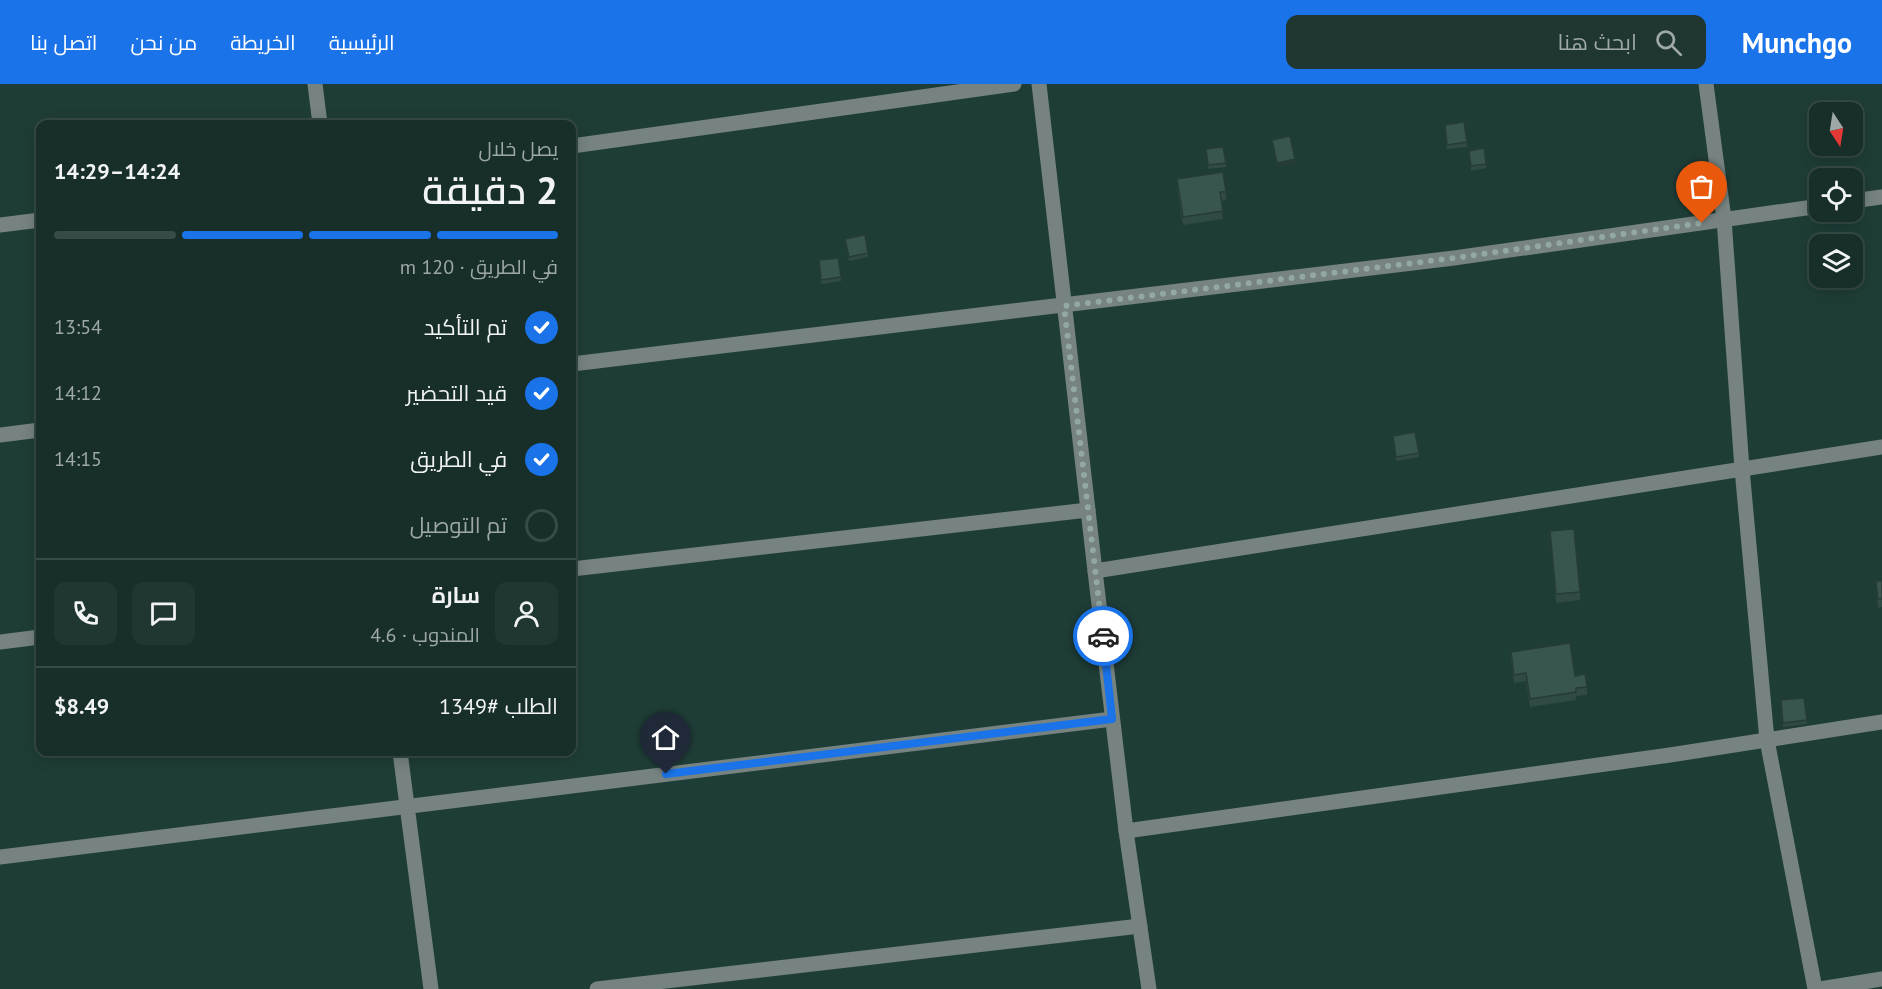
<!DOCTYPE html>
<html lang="ar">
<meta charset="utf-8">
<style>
:root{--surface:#172e29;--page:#203631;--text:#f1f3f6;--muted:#9ea8a8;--line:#364a46;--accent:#1a73e8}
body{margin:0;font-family:"PT Sans",Cairo,sans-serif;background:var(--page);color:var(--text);direction:rtl;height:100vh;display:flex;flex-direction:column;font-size:22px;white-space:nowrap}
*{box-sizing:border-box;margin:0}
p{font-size:20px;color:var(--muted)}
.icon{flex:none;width:33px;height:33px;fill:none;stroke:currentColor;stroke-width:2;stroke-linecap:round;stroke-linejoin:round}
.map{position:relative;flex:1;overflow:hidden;direction:ltr}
.side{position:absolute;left:36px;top:36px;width:540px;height:636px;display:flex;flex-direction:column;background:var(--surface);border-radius:12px;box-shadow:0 3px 15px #0003,0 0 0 2px var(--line);direction:rtl}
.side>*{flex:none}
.needle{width:39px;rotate:168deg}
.fabs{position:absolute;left:1809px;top:18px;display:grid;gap:12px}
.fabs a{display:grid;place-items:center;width:54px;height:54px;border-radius:12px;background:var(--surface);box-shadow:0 3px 15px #0003,0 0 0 2px var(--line);font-size:30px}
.pin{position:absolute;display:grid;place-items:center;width:51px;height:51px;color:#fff;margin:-62px -26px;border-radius:50% 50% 50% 0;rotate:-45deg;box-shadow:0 0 6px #0007}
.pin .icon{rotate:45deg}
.courier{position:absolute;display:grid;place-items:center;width:60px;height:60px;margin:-30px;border:4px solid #1a73e8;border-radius:50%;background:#fff;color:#222;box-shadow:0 2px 8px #0007}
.summary em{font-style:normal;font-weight:600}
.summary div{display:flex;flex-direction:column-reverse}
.summary{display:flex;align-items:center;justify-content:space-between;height:102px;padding:0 18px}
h1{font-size:39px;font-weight:600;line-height:45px}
.bar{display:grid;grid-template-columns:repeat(4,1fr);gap:9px 6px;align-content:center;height:72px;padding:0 18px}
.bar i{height:8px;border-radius:4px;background:var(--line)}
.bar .selected{background:var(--accent)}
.bar p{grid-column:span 4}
.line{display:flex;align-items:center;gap:15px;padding:0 18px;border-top:2px solid var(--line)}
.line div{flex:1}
.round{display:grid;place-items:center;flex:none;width:63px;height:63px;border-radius:12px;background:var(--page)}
ol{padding:0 18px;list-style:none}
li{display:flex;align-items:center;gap:18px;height:66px}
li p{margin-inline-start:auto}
li .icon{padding:6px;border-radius:50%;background:var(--accent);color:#fff;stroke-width:4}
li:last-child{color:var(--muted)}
li i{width:33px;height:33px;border:3px solid var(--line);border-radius:50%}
header{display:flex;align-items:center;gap:36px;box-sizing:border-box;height:84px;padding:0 30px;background:var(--accent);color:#fff}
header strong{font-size:28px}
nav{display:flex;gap:33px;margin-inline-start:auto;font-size:21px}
.search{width:420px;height:54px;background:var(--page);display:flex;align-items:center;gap:15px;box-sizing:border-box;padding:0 21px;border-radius:12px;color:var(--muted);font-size:22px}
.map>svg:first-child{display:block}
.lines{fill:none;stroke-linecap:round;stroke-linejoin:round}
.minor{stroke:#768380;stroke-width:15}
.wall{fill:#304a44}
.shaded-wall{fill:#273c37}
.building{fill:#38564f;stroke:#273c37;stroke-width:1.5}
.done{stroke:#93a8a4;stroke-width:6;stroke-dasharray:0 10.8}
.route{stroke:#1a73e8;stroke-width:8}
</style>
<header>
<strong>Munchgo</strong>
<div class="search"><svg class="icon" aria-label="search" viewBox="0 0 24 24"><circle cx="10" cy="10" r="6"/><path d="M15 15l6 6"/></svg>ابحث هنا</div>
<nav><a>الرئيسية</a><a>الخريطة</a><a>من نحن</a><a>اتصل بنا</a></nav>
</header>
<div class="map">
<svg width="1882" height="905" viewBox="0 0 1882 905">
<rect width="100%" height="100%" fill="#1f3d37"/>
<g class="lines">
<g class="minor">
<polyline points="315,0 320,40"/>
<polyline points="1039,0 1095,487 1882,363"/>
<polyline points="1706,0 1724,135 1742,385 1767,656 1815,905"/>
<polyline points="572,62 1014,0"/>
<polyline points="1852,117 1882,113"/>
<polyline points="0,141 40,136"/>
<polyline points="572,280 1454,174 1820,122"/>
<polyline points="0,351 40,346"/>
<polyline points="572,485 1088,426"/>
<polyline points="1095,487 1126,747 1149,905"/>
<polyline points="0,558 40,553"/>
<polyline points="400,668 431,905"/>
<polyline points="1126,747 1670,671 1882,638"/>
<polyline points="0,773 1112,635"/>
<polyline points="597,905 1140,842"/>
<polyline points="1820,905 1882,895"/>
</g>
</g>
<g class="wall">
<polygon points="1445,41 1467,58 1467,63 1447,65"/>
<polygon points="1206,65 1226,79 1226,83 1208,85"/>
<polygon points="1469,67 1486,80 1486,84 1471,87"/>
<polygon points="1177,95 1226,108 1226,116 1221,117 1223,135 1183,141 1177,103"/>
<polygon points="845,155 868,169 868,173 849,177"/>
<polygon points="819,176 841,193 841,197 821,200"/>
<polygon points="1393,352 1419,369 1419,373 1396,377"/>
<polygon points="1550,447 1580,508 1580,516 1556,519"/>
<polygon points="1876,497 1882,497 1882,523 1878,524"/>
<polygon points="1511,568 1587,603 1587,611 1576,612 1576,616 1530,623 1526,597 1514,599 1511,576"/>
<polygon points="1781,621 1807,636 1807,640 1783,643"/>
</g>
<polygon class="shaded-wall" points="1295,75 1295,79 1277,83 1277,79"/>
<g class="building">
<polygon points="1464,38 1467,58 1447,61 1445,41"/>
<polygon points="1290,52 1295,75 1277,79 1272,56"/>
<polygon points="1223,63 1226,79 1208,81 1206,65"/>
<polygon points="1484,64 1486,80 1471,82 1469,67"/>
<polygon points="1223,88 1226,108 1220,108 1223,127 1183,133 1177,95"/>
<polygon points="865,151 868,169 849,173 845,155"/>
<polygon points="838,174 841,193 821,196 819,176"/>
<polygon points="1415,348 1419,369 1396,373 1393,352"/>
<polygon points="1574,445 1580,508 1556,510 1550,447"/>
<polygon points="1876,497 1882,497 1882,515 1878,515"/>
<polygon points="1570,559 1575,592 1585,590 1587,603 1576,604 1576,608 1530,615 1526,589 1514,591 1511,568"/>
<polygon points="1804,614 1807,636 1783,639 1781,616"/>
</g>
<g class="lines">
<polyline class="done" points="1103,552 1064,222 1454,174 1702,139"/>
<polyline class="route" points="666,690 1112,635 1103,552"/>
</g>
</svg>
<div class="fabs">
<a><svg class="needle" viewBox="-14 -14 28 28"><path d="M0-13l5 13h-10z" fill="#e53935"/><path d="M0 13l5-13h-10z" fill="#9ea8a8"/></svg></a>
<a><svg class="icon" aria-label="locate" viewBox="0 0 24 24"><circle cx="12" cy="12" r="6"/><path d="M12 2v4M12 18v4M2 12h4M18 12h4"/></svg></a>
<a><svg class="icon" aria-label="layers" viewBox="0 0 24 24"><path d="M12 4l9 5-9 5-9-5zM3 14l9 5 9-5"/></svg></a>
</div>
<div class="pin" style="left:1702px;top:139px;background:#ea580c"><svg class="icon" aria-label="bag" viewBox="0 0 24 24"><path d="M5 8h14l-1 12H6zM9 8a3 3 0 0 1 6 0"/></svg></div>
<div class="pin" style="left:666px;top:690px;background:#1f2937"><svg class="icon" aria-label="home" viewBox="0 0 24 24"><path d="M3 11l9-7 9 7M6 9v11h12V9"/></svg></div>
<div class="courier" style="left:1103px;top:552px"><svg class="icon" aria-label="car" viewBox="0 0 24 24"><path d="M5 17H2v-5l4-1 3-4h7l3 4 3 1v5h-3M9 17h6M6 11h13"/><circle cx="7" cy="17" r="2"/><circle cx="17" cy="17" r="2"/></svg></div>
<section class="side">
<div class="summary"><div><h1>2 دقيقة</h1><p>يصل خلال</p></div><em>14:24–14:29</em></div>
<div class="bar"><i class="selected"></i><i class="selected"></i><i class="selected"></i><i></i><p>في الطريق · 120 m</p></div>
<ol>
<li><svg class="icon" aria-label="check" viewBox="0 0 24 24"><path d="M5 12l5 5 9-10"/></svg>تم التأكيد<p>13:54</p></li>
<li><svg class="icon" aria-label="check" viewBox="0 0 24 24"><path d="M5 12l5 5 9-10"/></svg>قيد التحضير<p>14:12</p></li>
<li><svg class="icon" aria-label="check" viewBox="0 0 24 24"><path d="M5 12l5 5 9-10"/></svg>في الطريق<p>14:15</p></li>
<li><i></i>تم التوصيل</li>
</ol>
<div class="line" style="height:108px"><a class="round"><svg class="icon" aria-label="person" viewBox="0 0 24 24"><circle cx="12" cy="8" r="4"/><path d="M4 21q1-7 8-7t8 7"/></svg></a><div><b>سارة</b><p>المندوب · 4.6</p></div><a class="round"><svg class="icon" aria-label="chat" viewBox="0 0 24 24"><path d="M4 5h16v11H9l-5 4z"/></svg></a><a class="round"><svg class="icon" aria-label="phone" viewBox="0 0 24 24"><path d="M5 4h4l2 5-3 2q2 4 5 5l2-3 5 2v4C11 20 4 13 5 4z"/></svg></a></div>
<div class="line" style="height:78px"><div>الطلب #1349</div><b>$8.49</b></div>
</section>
</div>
